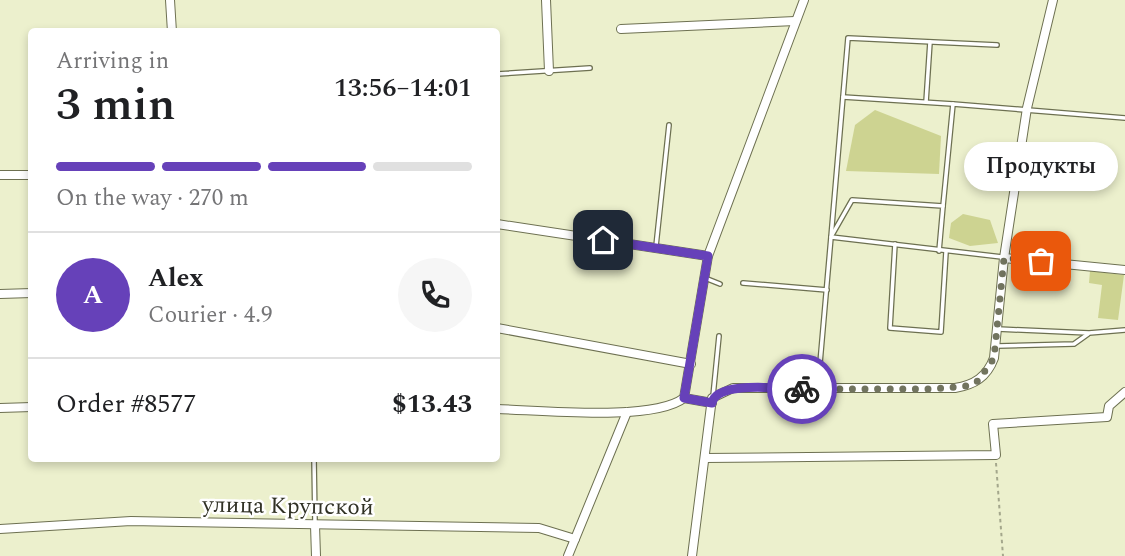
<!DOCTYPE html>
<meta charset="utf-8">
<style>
:root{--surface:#fff;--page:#f6f6f6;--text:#202124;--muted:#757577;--line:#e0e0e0;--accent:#6641b9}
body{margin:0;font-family:Spectral,serif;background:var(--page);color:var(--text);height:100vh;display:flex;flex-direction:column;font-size:26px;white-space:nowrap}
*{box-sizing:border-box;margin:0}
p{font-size:23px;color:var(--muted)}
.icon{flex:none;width:38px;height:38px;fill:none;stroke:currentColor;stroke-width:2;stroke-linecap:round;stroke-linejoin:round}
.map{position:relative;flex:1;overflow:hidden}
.sheet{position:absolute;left:28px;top:28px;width:472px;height:434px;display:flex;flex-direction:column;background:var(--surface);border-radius:7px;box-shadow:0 4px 10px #0003}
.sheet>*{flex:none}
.pin{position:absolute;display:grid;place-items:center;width:60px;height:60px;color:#fff;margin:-30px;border-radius:14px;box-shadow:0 4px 10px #0006}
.courier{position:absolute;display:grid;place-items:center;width:70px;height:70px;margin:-35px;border:5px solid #6641b9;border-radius:50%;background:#fff;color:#222;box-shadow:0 2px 9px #0007}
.bubble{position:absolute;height:49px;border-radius:24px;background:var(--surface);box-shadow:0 4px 10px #0003;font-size:23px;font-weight:600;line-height:49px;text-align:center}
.summary em{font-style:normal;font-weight:600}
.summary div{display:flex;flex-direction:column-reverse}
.summary{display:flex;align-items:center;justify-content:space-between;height:119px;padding:0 28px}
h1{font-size:46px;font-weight:600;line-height:52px}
.bar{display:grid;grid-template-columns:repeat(4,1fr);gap:10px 7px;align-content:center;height:84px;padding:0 28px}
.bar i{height:9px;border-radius:5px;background:var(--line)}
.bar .on{background:var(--accent)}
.bar p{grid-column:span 4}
.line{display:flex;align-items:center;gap:18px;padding:0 28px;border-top:2px solid var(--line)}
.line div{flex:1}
.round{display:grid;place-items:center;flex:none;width:74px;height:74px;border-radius:37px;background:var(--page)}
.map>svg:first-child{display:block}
.green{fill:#cdd391}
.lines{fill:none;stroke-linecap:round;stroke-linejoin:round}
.lane-casing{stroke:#6d7051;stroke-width:6}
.street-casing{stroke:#6d7051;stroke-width:10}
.path{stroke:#a4a78c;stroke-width:2;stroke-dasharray:3.5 3.5;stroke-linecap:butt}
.lane{stroke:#fff;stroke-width:3.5}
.street{stroke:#fff;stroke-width:8}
.done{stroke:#72745f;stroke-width:7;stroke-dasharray:0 12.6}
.route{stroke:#6641b9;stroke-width:9}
.labels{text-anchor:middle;stroke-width:5;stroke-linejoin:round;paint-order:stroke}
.street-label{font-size:23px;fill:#303124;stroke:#fff}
</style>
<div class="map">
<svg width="1125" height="556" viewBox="0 0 1125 556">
<rect width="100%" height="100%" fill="#ecf0cd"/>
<g class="green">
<polygon points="875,110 941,136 939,174 846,171 855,125"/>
<polygon points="963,214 990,220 998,243 970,246 949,238 951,223"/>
<polygon points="1090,271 1124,275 1118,320 1098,318 1102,285 1089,283"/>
</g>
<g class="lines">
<defs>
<g id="lane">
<polyline points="497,74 590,68"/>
<polyline points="843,97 953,104"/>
<polyline points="926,102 930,42"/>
<polyline points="943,206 953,104 1125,118"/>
<polyline points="832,235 852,200 943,206 939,251"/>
<polyline points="831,237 848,38 997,45"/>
<polyline points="895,244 890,328 941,332 946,252"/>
<polyline points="656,246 669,125"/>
<polyline points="705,278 720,284"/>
<polyline points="743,283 827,290"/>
<polyline points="998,329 1089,333 1125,330"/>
<polyline points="997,346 1074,344 1088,334"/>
<polyline points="818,386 831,237 1002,257"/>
<polyline points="713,396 719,336"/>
<polyline points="314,458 315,523"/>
</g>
<g id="street">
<polyline points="170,0 172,32"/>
<polyline points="546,0 549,71"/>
<polyline points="621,29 795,21"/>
<polyline points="0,175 32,175"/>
<polyline points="497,224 708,256"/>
<polyline points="1004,258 1125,270"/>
<polyline points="0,294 32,293"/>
<polyline points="497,328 691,364"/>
<polyline points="684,398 708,256 804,0"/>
<polyline points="684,398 712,403"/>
<polyline points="0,408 32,407"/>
<path d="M497 409C539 410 653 422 684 398"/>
<polyline points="705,458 996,455 993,424 1107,417 1109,406 1125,392"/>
<polyline points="315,525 316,556"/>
<polyline points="0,529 131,521 182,522 539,528 575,539"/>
<polyline points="568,556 627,412"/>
<path d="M692 556 712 398 733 388H955C974 385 987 377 994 358L1004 258 1027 108 1053 0"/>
</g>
</defs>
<use href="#lane" class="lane-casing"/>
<use href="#street" class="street-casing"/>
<polyline class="path" points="996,463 1003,556"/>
<use href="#lane" class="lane"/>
<use href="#street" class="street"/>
</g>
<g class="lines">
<polyline class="done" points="802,389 930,389 967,386 978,381 994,358 1004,258 1041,261"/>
<path class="route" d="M603 240 708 256 684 398 712 403C717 380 782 389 802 389"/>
</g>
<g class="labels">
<g class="street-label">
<text transform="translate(288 505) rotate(1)" y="8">улица Крупской</text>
</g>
</g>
</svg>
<div class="pin" style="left:1041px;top:261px;background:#ea580c"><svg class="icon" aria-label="bag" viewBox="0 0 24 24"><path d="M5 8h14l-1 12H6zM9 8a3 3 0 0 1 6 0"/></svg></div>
<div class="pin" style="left:603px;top:240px;background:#1f2937"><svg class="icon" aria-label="home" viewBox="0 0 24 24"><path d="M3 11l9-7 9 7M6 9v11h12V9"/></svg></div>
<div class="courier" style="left:802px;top:389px"><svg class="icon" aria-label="bike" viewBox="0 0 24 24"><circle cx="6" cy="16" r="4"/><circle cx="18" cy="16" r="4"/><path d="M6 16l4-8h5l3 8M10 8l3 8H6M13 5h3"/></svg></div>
<div class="bubble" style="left:964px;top:142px;width:154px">Продукты</div>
<section class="sheet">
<div class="summary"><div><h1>3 min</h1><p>Arriving in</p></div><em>13:56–14:01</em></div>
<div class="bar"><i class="on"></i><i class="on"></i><i class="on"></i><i></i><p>On the way · 270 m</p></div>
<div class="line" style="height:126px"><b class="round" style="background:var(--accent);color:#fff">A</b><div><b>Alex</b><p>Courier · 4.9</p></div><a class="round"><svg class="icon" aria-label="phone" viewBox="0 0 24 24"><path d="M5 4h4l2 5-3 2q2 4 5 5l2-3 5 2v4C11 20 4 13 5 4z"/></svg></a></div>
<div class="line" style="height:91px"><div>Order #8577</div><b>$13.43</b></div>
</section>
</div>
